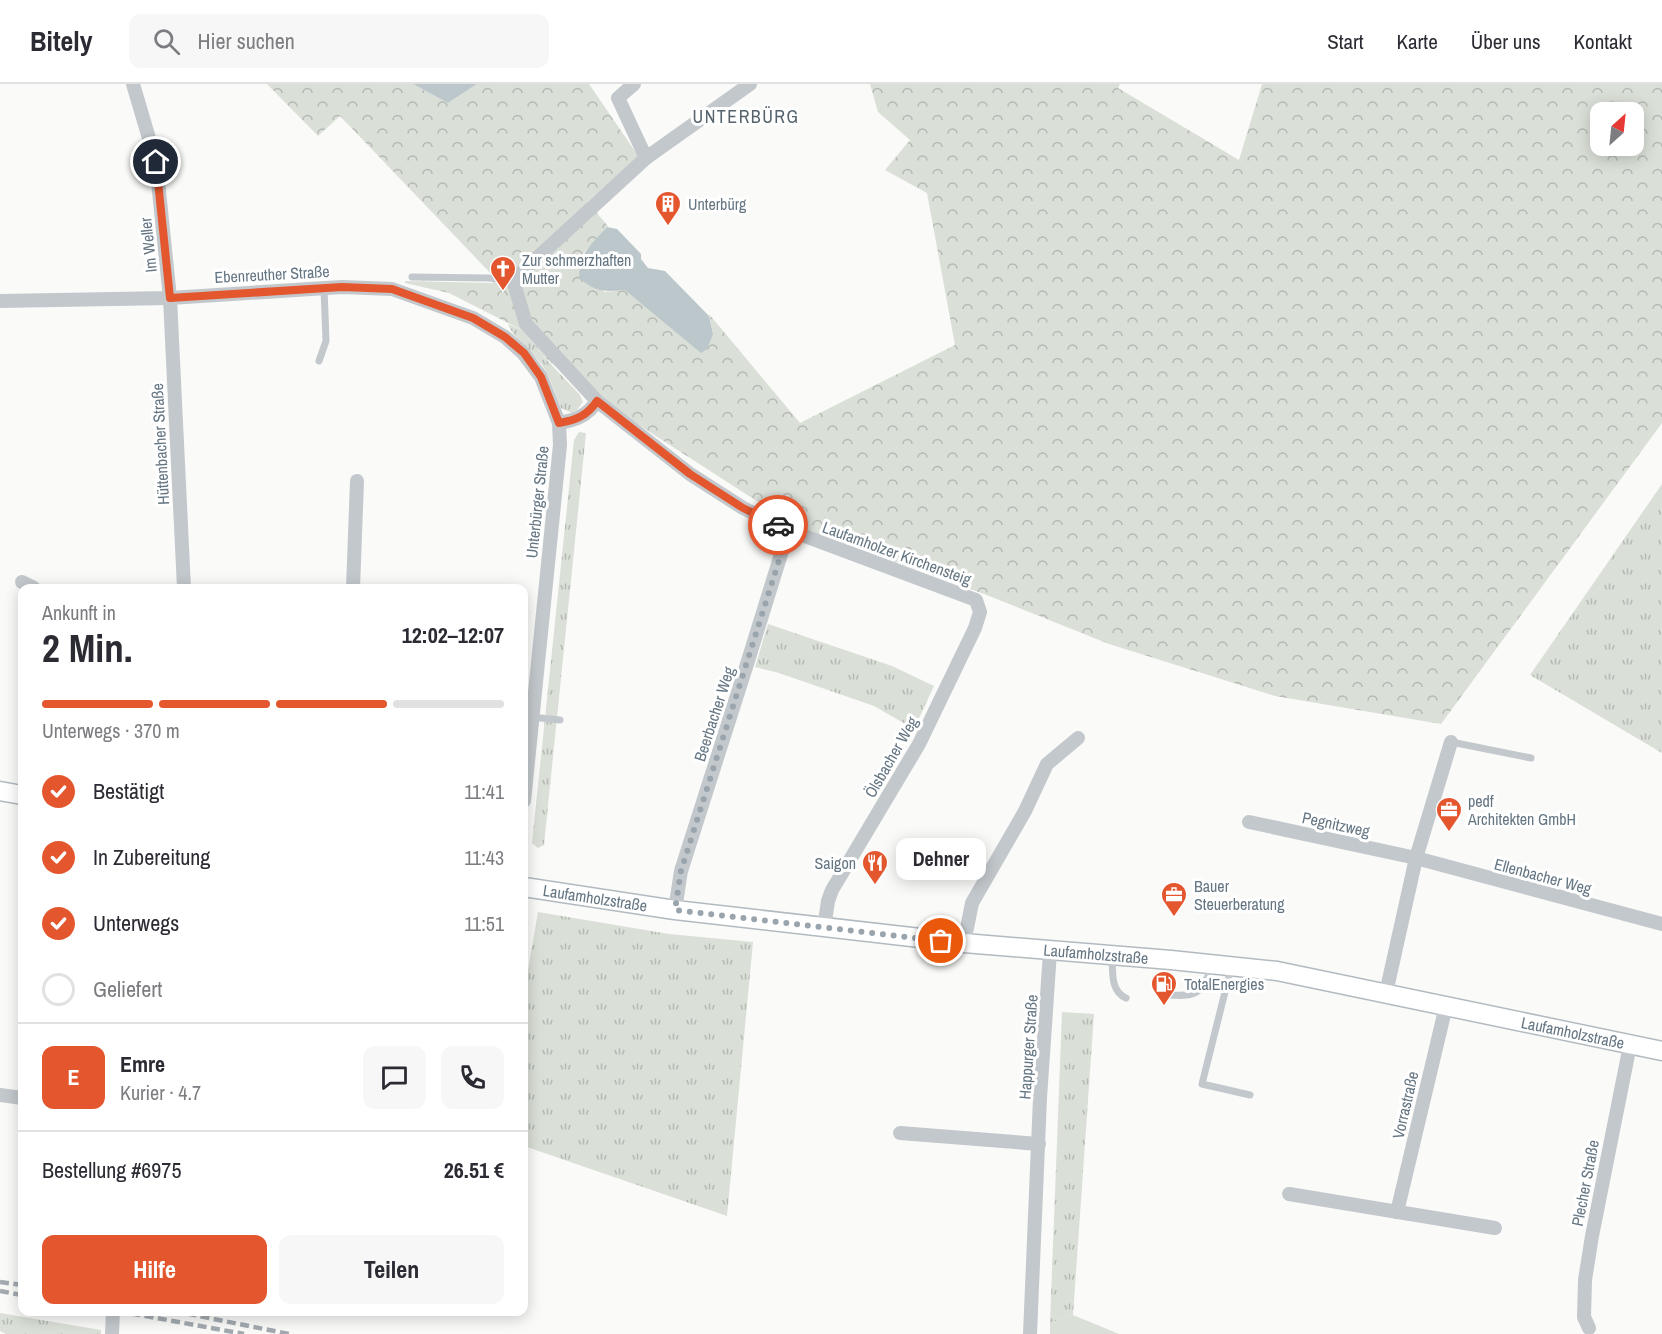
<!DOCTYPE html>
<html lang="de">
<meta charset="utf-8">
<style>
:root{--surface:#fff;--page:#f7f7f7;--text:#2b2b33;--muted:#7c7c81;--line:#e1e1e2;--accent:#e4572e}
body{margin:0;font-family:"Archivo Narrow",sans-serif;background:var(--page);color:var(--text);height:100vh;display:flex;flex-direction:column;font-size:22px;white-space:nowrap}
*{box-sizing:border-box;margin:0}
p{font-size:20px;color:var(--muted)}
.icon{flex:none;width:33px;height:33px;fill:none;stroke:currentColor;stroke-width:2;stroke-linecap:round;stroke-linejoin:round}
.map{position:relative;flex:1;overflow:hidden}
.side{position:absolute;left:18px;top:500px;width:510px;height:732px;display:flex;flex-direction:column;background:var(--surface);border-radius:12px;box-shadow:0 3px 15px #0003}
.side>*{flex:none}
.needle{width:39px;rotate:27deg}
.buttons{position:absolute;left:1590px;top:18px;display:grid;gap:12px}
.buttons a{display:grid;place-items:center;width:54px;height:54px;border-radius:12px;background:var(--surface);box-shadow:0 3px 15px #0003;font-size:30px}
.pin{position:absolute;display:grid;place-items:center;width:51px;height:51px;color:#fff;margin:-26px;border:3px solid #fff;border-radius:50%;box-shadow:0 2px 6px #0007}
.courier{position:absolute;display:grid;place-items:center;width:60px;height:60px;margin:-30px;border:4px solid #e4572e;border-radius:50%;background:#fff;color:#222;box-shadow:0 2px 8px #0007}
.bubble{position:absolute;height:42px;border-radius:12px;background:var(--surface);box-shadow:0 3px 15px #0003;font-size:20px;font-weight:700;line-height:42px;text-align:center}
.overview em{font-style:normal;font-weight:700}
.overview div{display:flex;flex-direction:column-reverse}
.overview{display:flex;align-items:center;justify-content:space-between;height:102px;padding:0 24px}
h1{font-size:39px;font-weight:700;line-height:45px}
.bar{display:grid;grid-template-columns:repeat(4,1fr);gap:9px 6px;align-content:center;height:72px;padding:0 24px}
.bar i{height:8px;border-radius:4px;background:var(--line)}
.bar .active{background:var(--accent)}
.bar p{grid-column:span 4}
.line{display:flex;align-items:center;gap:15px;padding:0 24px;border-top:2px solid var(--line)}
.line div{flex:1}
.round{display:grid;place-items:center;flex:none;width:63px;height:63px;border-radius:12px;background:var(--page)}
ol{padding:0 24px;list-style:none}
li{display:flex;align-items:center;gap:18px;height:66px}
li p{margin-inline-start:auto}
li .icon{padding:6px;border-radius:50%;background:var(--accent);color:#fff;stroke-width:4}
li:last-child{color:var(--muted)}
li i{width:33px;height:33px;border:3px solid var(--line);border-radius:50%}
.action{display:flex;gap:12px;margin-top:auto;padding:12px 24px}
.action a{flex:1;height:69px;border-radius:12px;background:var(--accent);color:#fff;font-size:24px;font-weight:700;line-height:69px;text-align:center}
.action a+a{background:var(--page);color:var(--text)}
header{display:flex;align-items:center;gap:36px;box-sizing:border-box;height:84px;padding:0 30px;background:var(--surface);border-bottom:2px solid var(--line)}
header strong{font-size:28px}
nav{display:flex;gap:33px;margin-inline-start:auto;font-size:21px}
.search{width:420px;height:54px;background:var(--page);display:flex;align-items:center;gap:15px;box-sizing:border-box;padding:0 21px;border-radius:12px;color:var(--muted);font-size:22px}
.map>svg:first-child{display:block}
.grass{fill:url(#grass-tufts)}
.forest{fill:url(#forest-crowns);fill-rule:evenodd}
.green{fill:#dadfd7}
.water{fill:#bbc7cb}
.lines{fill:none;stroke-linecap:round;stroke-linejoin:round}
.secondary-casing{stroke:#b3babf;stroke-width:21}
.service{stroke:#c3c8cc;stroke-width:7}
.minor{stroke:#c3c8cc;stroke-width:14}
.secondary{stroke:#fff;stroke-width:18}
.rail{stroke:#a2aab0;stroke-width:4.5;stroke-dasharray:9 4.5;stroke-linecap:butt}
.done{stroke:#99a4ac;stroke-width:6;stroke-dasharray:0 10.8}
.route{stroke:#e4572e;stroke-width:8}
.labels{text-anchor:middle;stroke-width:6;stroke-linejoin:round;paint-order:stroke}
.poi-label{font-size:16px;fill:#657683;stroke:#fff;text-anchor:start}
.street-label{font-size:16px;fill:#657683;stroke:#fff}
.neighbourhood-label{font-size:18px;letter-spacing:1.5px;fill:#57646e;stroke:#fff}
</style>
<header>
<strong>Bitely</strong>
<div class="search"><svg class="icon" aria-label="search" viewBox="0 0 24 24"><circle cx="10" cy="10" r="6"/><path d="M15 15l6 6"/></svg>Hier suchen</div>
<nav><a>Start</a><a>Karte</a><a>Über uns</a><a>Kontakt</a></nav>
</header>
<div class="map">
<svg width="1662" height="1250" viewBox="0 0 1662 1250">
<defs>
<pattern id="grass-tufts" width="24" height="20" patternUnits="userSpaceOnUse" patternTransform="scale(1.5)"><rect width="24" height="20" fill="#dadfd7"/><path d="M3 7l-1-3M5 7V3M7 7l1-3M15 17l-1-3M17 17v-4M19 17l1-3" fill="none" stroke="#b4b9b4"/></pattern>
<pattern id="forest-crowns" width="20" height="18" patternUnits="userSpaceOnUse" patternTransform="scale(1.5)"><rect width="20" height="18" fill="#dadfd7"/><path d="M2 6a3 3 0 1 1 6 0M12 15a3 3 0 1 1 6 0" fill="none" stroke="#b4b9b4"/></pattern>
</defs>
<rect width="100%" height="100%" fill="#fafaf8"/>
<g class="grass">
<path d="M508 240 524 247 543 272 580 311 583 318 577 326 572 329 561 324C555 311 552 297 544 284 535 270 512 253 508 240Z"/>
<polygon points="579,348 586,349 544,761 538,764 532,759 574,356"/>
<polygon points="1662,400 1662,669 1530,591"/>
<polygon points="768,540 892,582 934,602 914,645 874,622 779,589 755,583"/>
<polygon points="538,828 669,850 753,858 727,1132 524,1062 524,909"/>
<polygon points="1062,928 1094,930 1073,1231 1050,1239"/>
<polygon points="0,1229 101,1246 101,1250 6,1250 0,1247"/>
</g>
<path class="forest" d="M267 0H413L448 19 477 0H589L639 73 587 118 608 142 582 171 604 208 625 206 713 250 709 230 800 339 955 261 927 109 885 86 910 56 878 28 870 0H1120L1118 4 1239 76 1262 0H1662V339L1441 640 1275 612 1109 560 984 510 794 441 583 305 543 272 524 247 449 209 405 199V197L492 199 497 196 340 32 318 52ZM1600 28H1634V62H1600Z"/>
<polygon class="green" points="1073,1231 1119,1250 1050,1250 1050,1239"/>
<g class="water">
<polygon points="413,0 477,0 448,19"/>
<path d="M607 143 617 145 641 170V175L648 184 665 187 709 232 713 250 707 265 701 269 625 206C603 208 596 208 579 194 580 168 590 162 607 143Z"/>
</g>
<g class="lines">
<defs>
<g id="secondary">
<polyline points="0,707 22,711"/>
<path id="s1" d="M524 803 675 826 964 859 1171 876 1277 887 1662 967"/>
</g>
</defs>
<use href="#secondary" class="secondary-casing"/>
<g class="service">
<polyline points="412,193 488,194 513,196"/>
<polyline points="319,277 326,257 324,204"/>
<polyline points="531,633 560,636"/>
<polyline points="1451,658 1531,674"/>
<path d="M1112 872C1113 887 1110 907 1126 914"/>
<polyline points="1231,884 1202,1000 1250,1011"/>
<path d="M1169 911C1198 913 1202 909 1212 882"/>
</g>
<g class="minor">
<polyline points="133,0 156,78 170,214 184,504"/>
<polyline points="634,0 618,14 646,74"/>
<polyline points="750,0 646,74 513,196 526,240 597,317 690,390 743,424 786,445 976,516 980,528 975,544 919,660 832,806 828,817 824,844"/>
<polyline points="0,217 170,214 342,203 392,205 473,234 505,253 523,269 541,293 559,339 560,361 524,717"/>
<path d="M559 339C576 336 587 332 597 317"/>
<polyline points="22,498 34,504"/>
<polyline points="353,504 357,397"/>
<polyline points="1249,738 1416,774 1662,840"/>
<polyline points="675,826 681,787 747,580 782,467 786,445"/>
<polyline points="964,859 972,819 1025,727 1047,680 1078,654"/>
<polyline points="1386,909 1416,774 1451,658"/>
<polyline points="0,1011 22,1014"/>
<polyline points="900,1049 1039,1060"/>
<polyline points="1289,1110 1495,1144"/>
<polyline points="1397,1128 1446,922"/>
<polyline points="1589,1244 1584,1233 1585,1196 1592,1152 1630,961"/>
<polyline points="112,1250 113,1227"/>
<polyline points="1030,1250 1040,1014 1050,868"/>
</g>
<use href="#secondary" class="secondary"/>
<g class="rail">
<polyline points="0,1198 22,1201"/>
<polyline points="0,1207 22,1211"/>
<polyline points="118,1227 244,1250"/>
<polyline points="174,1227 289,1250"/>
</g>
</g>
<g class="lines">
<polyline class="done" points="778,441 786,445 782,467 681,787 675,826 941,857"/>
<path class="route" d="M156 78 170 214 342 203 392 205 473 234 505 253 524 269 541 293 559 339C576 336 587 332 597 317L690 390 743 424 778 441"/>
</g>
<defs>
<symbol id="building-pin" viewBox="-11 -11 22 30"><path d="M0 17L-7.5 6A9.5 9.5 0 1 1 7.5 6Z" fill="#e4572e" stroke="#fff"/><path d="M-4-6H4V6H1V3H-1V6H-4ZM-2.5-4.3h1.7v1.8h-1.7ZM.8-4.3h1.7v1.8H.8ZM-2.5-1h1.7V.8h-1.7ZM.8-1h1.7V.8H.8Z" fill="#fff"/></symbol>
<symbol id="church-pin" viewBox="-11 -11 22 30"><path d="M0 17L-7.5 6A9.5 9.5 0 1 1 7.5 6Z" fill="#e4572e" stroke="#fff"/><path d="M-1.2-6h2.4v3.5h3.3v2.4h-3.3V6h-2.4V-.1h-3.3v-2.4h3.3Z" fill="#fff"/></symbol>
<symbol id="office-pin" viewBox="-11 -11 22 30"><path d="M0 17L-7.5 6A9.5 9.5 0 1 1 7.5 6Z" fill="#e4572e" stroke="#fff"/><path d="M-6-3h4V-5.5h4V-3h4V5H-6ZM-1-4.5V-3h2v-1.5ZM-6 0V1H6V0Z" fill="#fff"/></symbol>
<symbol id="restaurant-pin" viewBox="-11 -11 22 30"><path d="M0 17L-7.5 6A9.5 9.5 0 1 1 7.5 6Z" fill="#e4572e" stroke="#fff"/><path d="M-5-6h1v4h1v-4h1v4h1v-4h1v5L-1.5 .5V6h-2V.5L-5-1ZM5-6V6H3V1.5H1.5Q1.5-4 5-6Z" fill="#fff"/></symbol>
<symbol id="fuel-pin" viewBox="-11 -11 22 30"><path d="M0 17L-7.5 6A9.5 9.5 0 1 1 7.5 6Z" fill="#e4572e" stroke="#fff"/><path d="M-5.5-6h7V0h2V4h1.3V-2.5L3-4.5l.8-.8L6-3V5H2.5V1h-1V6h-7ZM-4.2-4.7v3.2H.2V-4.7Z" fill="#fff"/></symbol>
</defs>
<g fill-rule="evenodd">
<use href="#building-pin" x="653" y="105" width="30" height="40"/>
<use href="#church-pin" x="488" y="170" width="30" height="40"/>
<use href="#office-pin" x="1434" y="711" width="30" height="40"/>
<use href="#restaurant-pin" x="860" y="764" width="30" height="40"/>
<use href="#office-pin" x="1159" y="796" width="30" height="40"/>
<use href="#fuel-pin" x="1149" y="885" width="30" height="40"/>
</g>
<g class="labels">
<g class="poi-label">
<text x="688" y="126">Unterbürg</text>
<text x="522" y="182">Zur schmerzhaften<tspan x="522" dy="18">Mutter</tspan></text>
<text x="1468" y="723">pedf<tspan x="1468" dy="18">Architekten GmbH</tspan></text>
<text x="856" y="785" text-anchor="end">Saigon</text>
<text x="1194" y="808">Bauer<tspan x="1194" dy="18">Steuerberatung</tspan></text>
<text x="1184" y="906">TotalEnergies</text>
</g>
<g class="street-label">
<text transform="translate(148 161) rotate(-96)" y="6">Im Weller</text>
<text transform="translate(272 190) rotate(-3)" y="6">Ebenreuther Straße</text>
<text transform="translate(160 360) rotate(-93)" y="6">Hüttenbacher Straße</text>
<text transform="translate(537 418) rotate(-84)" y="6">Unterbürger Straße</text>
<text transform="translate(897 469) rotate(20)" y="6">Laufamholzer Kirchensteig</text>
<text transform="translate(714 630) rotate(-72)" y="6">Beerbacher Weg</text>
<text transform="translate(891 673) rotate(-60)" y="6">Ölsbacher Weg</text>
<text transform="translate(1336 740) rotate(12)" y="6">Pegnitzweg</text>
<text transform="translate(1543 792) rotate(15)" y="6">Ellenbacher Weg</text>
<text dy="6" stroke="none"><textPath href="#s1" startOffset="72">Laufamholzstraße</textPath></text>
<text dy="6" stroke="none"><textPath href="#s1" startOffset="576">Laufamholzstraße</textPath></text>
<text dy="6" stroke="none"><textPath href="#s1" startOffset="1060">Laufamholzstraße</textPath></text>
<text transform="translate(1028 963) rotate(-86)" y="6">Happurger Straße</text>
<text transform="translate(1405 1021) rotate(-77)" y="6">Vorrastraße</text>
<text transform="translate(1585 1099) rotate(-79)" y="6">Plecher Straße</text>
</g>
<g class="neighbourhood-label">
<text x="746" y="39">UNTERBÜRG</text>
</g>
</g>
</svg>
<div class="buttons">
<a><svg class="needle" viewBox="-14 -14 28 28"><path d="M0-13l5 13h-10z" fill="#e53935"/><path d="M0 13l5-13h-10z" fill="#7c7c81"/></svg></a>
</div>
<div class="pin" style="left:941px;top:857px;background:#ea580c"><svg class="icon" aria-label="bag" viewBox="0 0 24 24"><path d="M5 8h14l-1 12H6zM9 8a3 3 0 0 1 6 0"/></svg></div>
<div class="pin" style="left:156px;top:78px;background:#1f2937"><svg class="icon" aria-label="home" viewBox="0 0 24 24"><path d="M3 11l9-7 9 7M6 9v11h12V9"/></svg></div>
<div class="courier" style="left:778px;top:441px"><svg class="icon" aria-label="car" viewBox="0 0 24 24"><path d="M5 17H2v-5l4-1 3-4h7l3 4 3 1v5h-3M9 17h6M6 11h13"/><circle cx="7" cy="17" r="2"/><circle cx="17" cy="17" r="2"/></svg></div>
<div class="bubble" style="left:896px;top:754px;width:90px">Dehner</div>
<section class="side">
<div class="overview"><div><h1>2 Min.</h1><p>Ankunft in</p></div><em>12:02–12:07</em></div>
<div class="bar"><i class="active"></i><i class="active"></i><i class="active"></i><i></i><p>Unterwegs · 370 m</p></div>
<ol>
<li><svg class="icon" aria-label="check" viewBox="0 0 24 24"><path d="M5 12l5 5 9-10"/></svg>Bestätigt<p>11:41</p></li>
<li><svg class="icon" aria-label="check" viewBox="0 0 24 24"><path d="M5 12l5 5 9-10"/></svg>In Zubereitung<p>11:43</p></li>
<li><svg class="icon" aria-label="check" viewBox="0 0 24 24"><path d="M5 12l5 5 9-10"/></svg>Unterwegs<p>11:51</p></li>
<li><i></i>Geliefert</li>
</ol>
<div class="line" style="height:108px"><b class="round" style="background:var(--accent);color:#fff">E</b><div><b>Emre</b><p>Kurier · 4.7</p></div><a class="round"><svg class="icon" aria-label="chat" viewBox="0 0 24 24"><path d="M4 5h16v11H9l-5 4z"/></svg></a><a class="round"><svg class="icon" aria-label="phone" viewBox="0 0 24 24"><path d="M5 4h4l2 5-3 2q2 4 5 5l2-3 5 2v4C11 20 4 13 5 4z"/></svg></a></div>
<div class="line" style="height:78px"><div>Bestellung #6975</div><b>26.51 €</b></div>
<div class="action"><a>Hilfe</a><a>Teilen</a></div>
</section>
</div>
